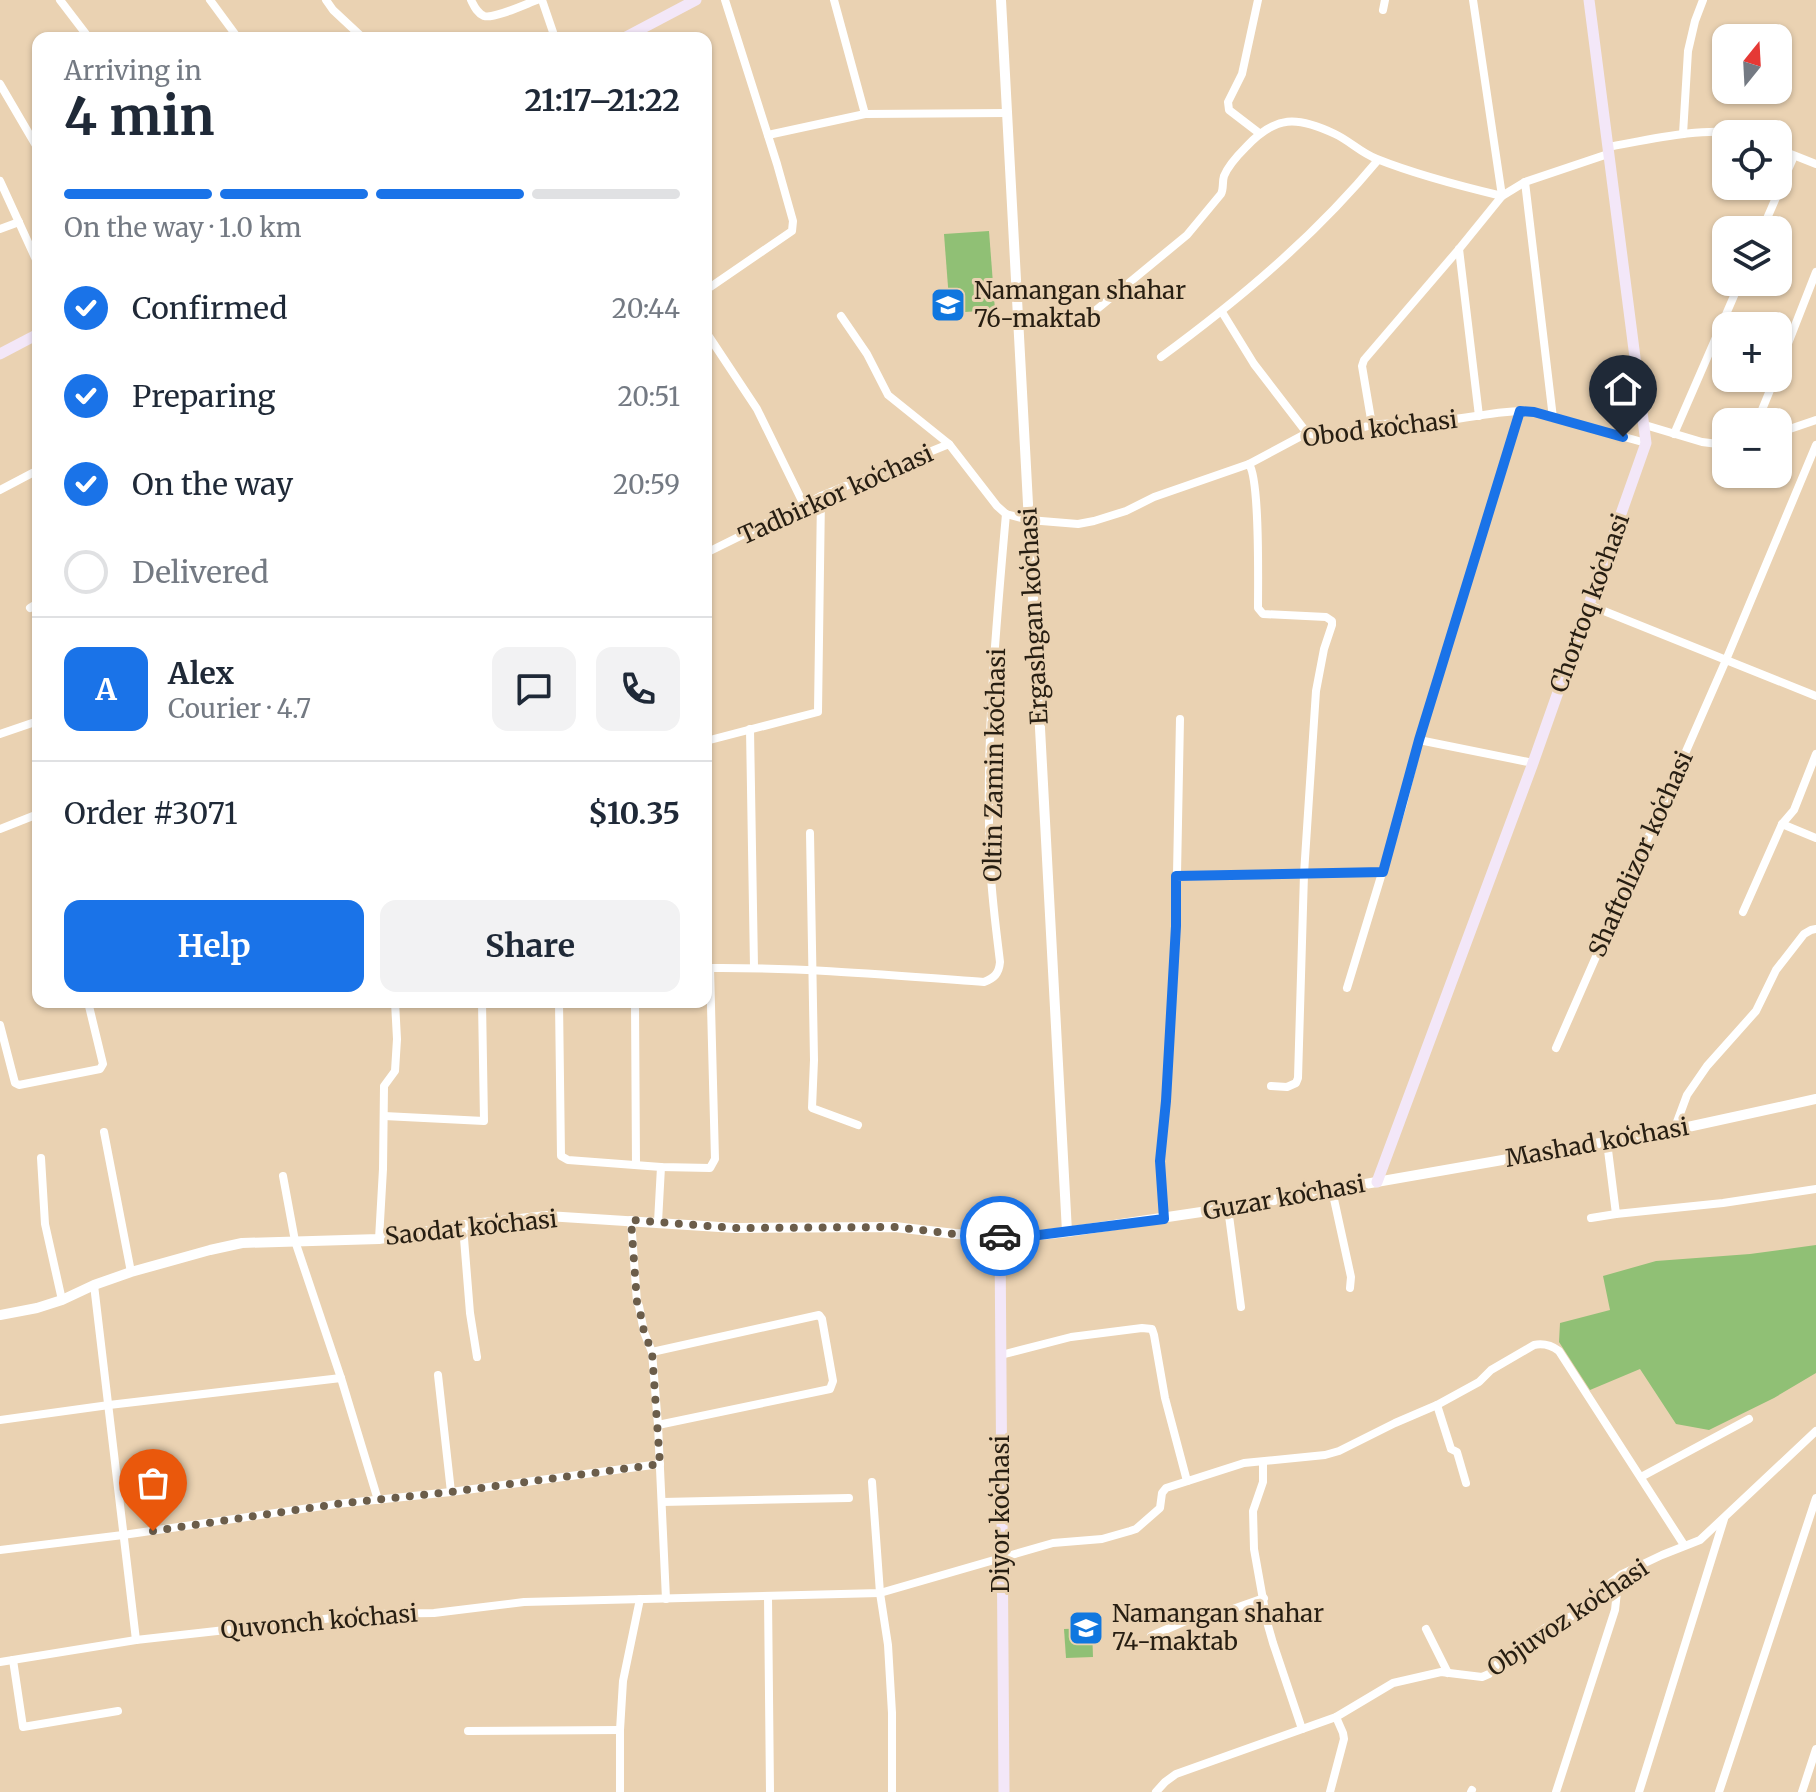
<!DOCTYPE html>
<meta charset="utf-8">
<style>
:root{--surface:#fff;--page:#f2f2f3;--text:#1f2937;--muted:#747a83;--line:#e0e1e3;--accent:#1a73e8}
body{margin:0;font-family:Merriweather,serif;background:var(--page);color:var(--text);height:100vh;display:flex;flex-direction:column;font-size:30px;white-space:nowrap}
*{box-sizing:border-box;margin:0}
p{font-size:26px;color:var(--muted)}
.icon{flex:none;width:44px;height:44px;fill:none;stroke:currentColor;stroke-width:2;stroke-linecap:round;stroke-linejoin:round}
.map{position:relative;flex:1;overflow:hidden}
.panel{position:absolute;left:32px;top:32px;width:680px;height:976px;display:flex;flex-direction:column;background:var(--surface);border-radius:16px;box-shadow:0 2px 6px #0004}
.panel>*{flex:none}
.needle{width:52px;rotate:18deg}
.fabs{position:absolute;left:1712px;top:24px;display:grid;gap:16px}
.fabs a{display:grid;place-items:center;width:80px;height:80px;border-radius:16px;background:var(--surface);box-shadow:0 2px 6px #0004;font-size:40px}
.pin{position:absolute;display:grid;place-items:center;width:68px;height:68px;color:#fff;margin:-82px -34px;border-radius:50% 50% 50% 0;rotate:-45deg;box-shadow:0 0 8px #0007}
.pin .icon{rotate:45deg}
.courier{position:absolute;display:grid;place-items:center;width:80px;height:80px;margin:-40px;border:6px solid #1a73e8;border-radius:50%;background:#fff;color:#222;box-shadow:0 2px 10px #0007}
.head em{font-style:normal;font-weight:700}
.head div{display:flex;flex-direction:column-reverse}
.head{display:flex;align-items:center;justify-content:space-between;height:136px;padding:0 32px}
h1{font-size:52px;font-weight:700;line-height:60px}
.bar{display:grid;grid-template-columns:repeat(4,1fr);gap:12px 8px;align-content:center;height:96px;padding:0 32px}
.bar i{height:10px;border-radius:6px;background:var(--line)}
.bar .on{background:var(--accent)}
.bar p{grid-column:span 4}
.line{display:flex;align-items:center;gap:20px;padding:0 32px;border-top:2px solid var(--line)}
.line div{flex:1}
.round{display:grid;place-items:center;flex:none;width:84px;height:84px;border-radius:16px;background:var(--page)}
ol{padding:0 32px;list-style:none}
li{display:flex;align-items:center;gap:24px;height:88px}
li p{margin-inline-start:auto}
li .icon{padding:8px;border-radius:50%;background:var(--accent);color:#fff;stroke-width:4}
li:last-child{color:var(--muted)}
li i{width:44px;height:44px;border:4px solid var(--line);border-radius:50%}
.button{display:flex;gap:16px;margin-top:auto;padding:16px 32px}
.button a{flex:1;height:92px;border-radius:16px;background:var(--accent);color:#fff;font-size:32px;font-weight:700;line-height:92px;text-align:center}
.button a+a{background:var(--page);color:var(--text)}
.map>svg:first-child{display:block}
.green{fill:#90c075}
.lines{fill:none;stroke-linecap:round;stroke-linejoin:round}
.minor{stroke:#fff;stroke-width:8}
.tertiary{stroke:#fff;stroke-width:10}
.secondary{stroke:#f3e7f8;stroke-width:11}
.done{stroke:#6b5d4a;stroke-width:8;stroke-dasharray:0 14.4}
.route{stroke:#1a73e8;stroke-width:10}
.labels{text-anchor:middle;stroke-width:6;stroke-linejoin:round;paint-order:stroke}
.poi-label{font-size:24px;fill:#271e12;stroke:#ead2b2;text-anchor:start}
.street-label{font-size:24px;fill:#271e12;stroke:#ead2b2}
</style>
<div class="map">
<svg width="1816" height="1792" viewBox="0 0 1816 1792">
<rect width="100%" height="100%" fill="#ead2b2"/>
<g class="green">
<polygon points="989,231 995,310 950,313 944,234"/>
<polygon points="1816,1245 1816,1373 1774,1398 1709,1430 1676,1424 1640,1369 1590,1390 1559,1342 1560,1323 1610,1310 1603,1276 1656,1261 1750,1254"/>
<polygon points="1092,1628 1093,1657 1066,1658 1064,1629"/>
</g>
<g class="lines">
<g class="minor">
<polyline points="60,0 89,38"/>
<polyline points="210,0 238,38"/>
<polyline points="326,0 333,10 363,38"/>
<path d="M471 0C474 6 477 13 484 16 494 19 526 4 537 0"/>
<polyline points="542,0 555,38"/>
<polyline points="834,0 865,114"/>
<polyline points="1258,0 1242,74 1228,102 1229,110 1259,133"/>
<polyline points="1383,10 1385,0"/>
<polyline points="0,84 38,149"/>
<polyline points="1683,134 1688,51 1695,21 1703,0"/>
<polyline points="768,135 865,114 1006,113"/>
<path d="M1608 147C1643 141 1706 126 1739 134"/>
<polyline points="1778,149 1816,164"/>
<polyline points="0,181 38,264"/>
<polyline points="1525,182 1553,418"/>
<polyline points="0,229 19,222"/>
<polyline points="1762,230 1794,156"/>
<polyline points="1459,249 1479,416"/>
<polyline points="706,290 792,231 793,221 777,164 725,0"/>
<path d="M1096 310 1187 235 1221 194C1224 188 1222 182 1224 176 1228 166 1239 154 1246 147 1276 115 1297 116 1335 134 1350 141 1361 153 1377 159 1417 175 1460 186 1502 196L1525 182 1608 154"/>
<polyline points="1222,312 1254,364 1307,433"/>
<polyline points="841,316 867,354 888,395 949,444"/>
<polyline points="706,332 757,409 804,505"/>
<path d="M1161 357C1240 299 1315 236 1378 160"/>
<polyline points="1778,369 1816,272"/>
<polyline points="1757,422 1775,378"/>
<polyline points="1372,425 1362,366 1364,360 1459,249 1502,196 1473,0"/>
<polyline points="1645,425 1702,442 1726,445"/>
<polyline points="1778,433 1816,420"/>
<polyline points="1674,434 1740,282"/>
<path d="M1249 464C1260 480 1258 582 1258 608L1263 614 1326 617 1332 621V625L1324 649 1316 691 1304 874 1298 1078 1296 1083 1287 1087 1271 1086"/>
<polyline points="0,490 38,470"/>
<path d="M706 553 821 496 949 444 997 506 1006 514 1029 520 1078 524 1094 521 1126 511 1154 497 1249 464 1307 433C1330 441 1350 429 1373 425 1397 422 1423 422 1447 420 1476 417 1505 409 1534 412L1646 443"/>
<polyline points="1589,605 1816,696"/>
<polyline points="30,608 38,603"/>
<polyline points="750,729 754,967"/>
<polyline points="0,734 38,721"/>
<polyline points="1419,740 1533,763"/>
<polyline points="706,741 818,712 821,496"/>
<polyline points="1782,824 1816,838"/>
<polyline points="0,829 38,814"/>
<polyline points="810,833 814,1060 812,1108 858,1125"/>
<polyline points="1176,876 1383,872"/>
<polyline points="1743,912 1782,824 1794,810 1816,754"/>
<path d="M706 968C799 967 891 975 984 982 994 978 999 974 1000 962 996 928 991 893 990 858 985 743 996 628 1006 514"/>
<polyline points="1347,988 1403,804 1419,740 1520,411"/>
<polyline points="559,1002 561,1156 568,1160 661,1167 710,1168 715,1159 710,968"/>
<polyline points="635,1002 636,1165"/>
<polyline points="0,1025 15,1083 19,1085 100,1069 103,1064 88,1002"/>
<polyline points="1556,1048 1726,660 1816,445"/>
<polyline points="384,1116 484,1121 482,1002"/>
<polyline points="1674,1130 1687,1095 1707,1066 1756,1011 1776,970 1804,934 1811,930 1816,929"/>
<polyline points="104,1132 131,1272"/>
<polyline points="1607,1142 1616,1214 1723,1203 1816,1189"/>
<polyline points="41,1158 45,1224 62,1300"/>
<polyline points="283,1176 295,1241 341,1378 378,1500"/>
<polyline points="1332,1190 1351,1277 1350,1288"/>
<polyline points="1228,1208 1241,1307"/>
<polyline points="1591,1218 1616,1214"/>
<polyline points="1164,1219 1160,1161 1166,1101 1176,926 1180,719"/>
<polyline points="631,1220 637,1302 639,1306 644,1332 652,1352 658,1425 666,1599"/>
<polyline points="658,1222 661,1167"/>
<polyline points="463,1226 470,1313 477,1357"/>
<polyline points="379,1239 383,1169 384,1086 395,1071 397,1039 395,1002"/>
<polyline points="94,1285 136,1640"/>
<polyline points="652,1352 819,1315 822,1319 833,1381 830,1389 658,1425"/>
<polyline points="1001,1355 1071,1337 1142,1328 1152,1329 1154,1335 1165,1398 1187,1481"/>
<polyline points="438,1375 451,1492"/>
<polyline points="1437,1405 1451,1449 1457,1452 1466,1483"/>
<polyline points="0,1420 109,1405 341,1378"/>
<polyline points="1263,1462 1263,1482 1253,1511 1254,1549 1267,1622 1273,1643 1302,1729"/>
<polyline points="1641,1477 1749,1419"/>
<polyline points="872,1482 880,1593 888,1645 892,1713 892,1792"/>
<polyline points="662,1502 849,1498"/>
<polyline points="0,1550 123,1535 337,1504 451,1492 660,1464"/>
<polyline points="768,1597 770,1792"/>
<polyline points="1426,1629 1448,1673"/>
<polyline points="1151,1636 1202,1614 1213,1616 1264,1598"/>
<polyline points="13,1660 23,1727 118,1711"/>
<path d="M0 1662 136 1640 369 1614 434 1613 524 1602 880 1593 1053 1543 1102 1539 1130 1531 1136 1529 1160 1508 1162 1493 1166 1488 1244 1463 1325 1455 1339 1451 1395 1423 1437 1405 1479 1382 1491 1370 1534 1345C1544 1343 1551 1345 1559 1351L1684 1545"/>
<polyline points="468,1731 620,1730"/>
<polyline points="620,1792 620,1730 623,1681 640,1599"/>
<polyline points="1156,1792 1165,1782 1176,1774 1336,1717 1393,1683 1441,1672 1482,1677 1489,1674 1505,1655 1516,1650 1545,1628 1581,1612 1604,1588 1622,1574 1662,1555 1700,1540 1816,1431"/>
<polyline points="1330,1792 1344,1739 1343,1733 1336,1717"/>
<polyline points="1471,1792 1472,1790"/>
<polyline points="1556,1792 1615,1610 1617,1592 1613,1581"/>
<polyline points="1639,1792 1724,1519"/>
<polyline points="1719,1792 1816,1498"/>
<polyline points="1802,1792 1816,1749"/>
</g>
<g class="tertiary">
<polyline points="1001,0 1067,1232"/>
<polyline points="0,1315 37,1308 62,1300 94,1285 131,1272 210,1250 242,1243 379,1239 472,1224 547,1216 735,1228 895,1227 955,1234 1000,1236 1031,1236 1067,1232 1228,1208 1674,1130 1816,1099"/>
</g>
<g class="secondary">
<polyline points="624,38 696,0"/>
<polyline points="0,354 38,334"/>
<polyline points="1377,1182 1533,763 1646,443 1589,0"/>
<polyline points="1000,1236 1004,1792"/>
<polyline points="1000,1268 1014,1250 1031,1236"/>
</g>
</g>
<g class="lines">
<polyline class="done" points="153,1531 337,1504 451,1492 660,1464 652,1352 644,1332 639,1306 637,1302 631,1220 735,1228 895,1227 955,1234 1000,1236"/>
<polyline class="route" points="1000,1236 1031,1236 1164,1219 1160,1161 1166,1101 1176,926 1176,876 1383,872 1419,740 1520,411 1534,412 1623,437"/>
</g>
<defs>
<symbol id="school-square" viewBox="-11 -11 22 22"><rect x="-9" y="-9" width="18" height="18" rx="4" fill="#1077df" stroke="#ead2b2"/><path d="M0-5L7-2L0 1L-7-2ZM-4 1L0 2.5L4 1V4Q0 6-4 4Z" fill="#fff"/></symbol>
</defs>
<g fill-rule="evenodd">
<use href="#school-square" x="928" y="285" width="40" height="40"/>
<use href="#school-square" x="1066" y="1608" width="40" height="40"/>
</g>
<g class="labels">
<g class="poi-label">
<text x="974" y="299">Namangan shahar<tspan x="974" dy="28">76-maktab</tspan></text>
<text x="1112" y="1622">Namangan shahar<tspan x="1112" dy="28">74-maktab</tspan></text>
</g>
<g class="street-label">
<text transform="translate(1380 429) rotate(-7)" y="8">Obod koʻchasi</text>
<text transform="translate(836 495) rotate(-24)" y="8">Tadbirkor koʻchasi</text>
<text transform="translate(1590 603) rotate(-70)" y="8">Chortoq koʻchasi</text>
<text transform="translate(1034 616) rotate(-93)" y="8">Ergashgan koʻchasi</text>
<text transform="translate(995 765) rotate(-89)" y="8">Oltin Zamin koʻchasi</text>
<text transform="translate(1641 854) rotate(-66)" y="8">Shaftolizor koʻchasi</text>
<text transform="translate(1597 1143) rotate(-10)" y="8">Mashad koʻchasi</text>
<text transform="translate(1284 1198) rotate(-10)" y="8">Guzar koʻchasi</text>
<text transform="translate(471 1228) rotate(-6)" y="8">Saodat koʻchasi</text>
<text transform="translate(1001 1514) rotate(-90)" y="8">Diyor koʻchasi</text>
<text transform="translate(1568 1618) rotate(-34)" y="8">Objuvoz koʻchasi</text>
<text transform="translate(319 1622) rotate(-5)" y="8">Quvonch koʻchasi</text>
</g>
</g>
</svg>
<div class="fabs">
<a><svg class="needle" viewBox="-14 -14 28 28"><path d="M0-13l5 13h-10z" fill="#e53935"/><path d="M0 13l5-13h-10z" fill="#747a83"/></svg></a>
<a><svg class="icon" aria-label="locate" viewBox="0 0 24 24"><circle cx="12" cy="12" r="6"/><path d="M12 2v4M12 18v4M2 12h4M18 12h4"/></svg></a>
<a><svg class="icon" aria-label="layers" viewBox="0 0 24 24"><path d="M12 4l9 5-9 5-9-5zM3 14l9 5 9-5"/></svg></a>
<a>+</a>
<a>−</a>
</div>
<div class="pin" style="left:153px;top:1531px;background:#ea580c"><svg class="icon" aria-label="bag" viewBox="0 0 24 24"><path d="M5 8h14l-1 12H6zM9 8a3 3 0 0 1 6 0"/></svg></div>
<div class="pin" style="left:1623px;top:437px;background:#1f2937"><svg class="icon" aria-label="home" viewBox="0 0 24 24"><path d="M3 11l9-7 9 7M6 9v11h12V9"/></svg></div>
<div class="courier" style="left:1000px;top:1236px"><svg class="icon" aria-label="car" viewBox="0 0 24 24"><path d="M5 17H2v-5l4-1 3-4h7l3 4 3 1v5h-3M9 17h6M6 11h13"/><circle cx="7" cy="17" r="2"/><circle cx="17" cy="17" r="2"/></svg></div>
<section class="panel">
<div class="head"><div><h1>4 min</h1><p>Arriving in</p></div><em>21:17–21:22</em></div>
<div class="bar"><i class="on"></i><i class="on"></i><i class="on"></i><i></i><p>On the way · 1.0 km</p></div>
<ol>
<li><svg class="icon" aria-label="check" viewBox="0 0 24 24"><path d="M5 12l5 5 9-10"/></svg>Confirmed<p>20:44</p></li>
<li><svg class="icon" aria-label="check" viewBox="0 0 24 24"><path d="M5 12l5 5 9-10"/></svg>Preparing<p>20:51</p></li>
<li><svg class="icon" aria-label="check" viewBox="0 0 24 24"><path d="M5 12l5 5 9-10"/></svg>On the way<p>20:59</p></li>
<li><i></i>Delivered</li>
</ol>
<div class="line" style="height:144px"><b class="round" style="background:var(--accent);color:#fff">A</b><div><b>Alex</b><p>Courier · 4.7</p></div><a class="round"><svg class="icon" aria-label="chat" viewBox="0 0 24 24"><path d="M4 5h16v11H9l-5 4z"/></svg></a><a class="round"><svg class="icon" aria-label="phone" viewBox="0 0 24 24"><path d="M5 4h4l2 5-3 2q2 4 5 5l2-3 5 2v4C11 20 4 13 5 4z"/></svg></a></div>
<div class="line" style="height:104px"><div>Order #3071</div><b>$10.35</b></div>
<div class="button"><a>Help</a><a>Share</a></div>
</section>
</div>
